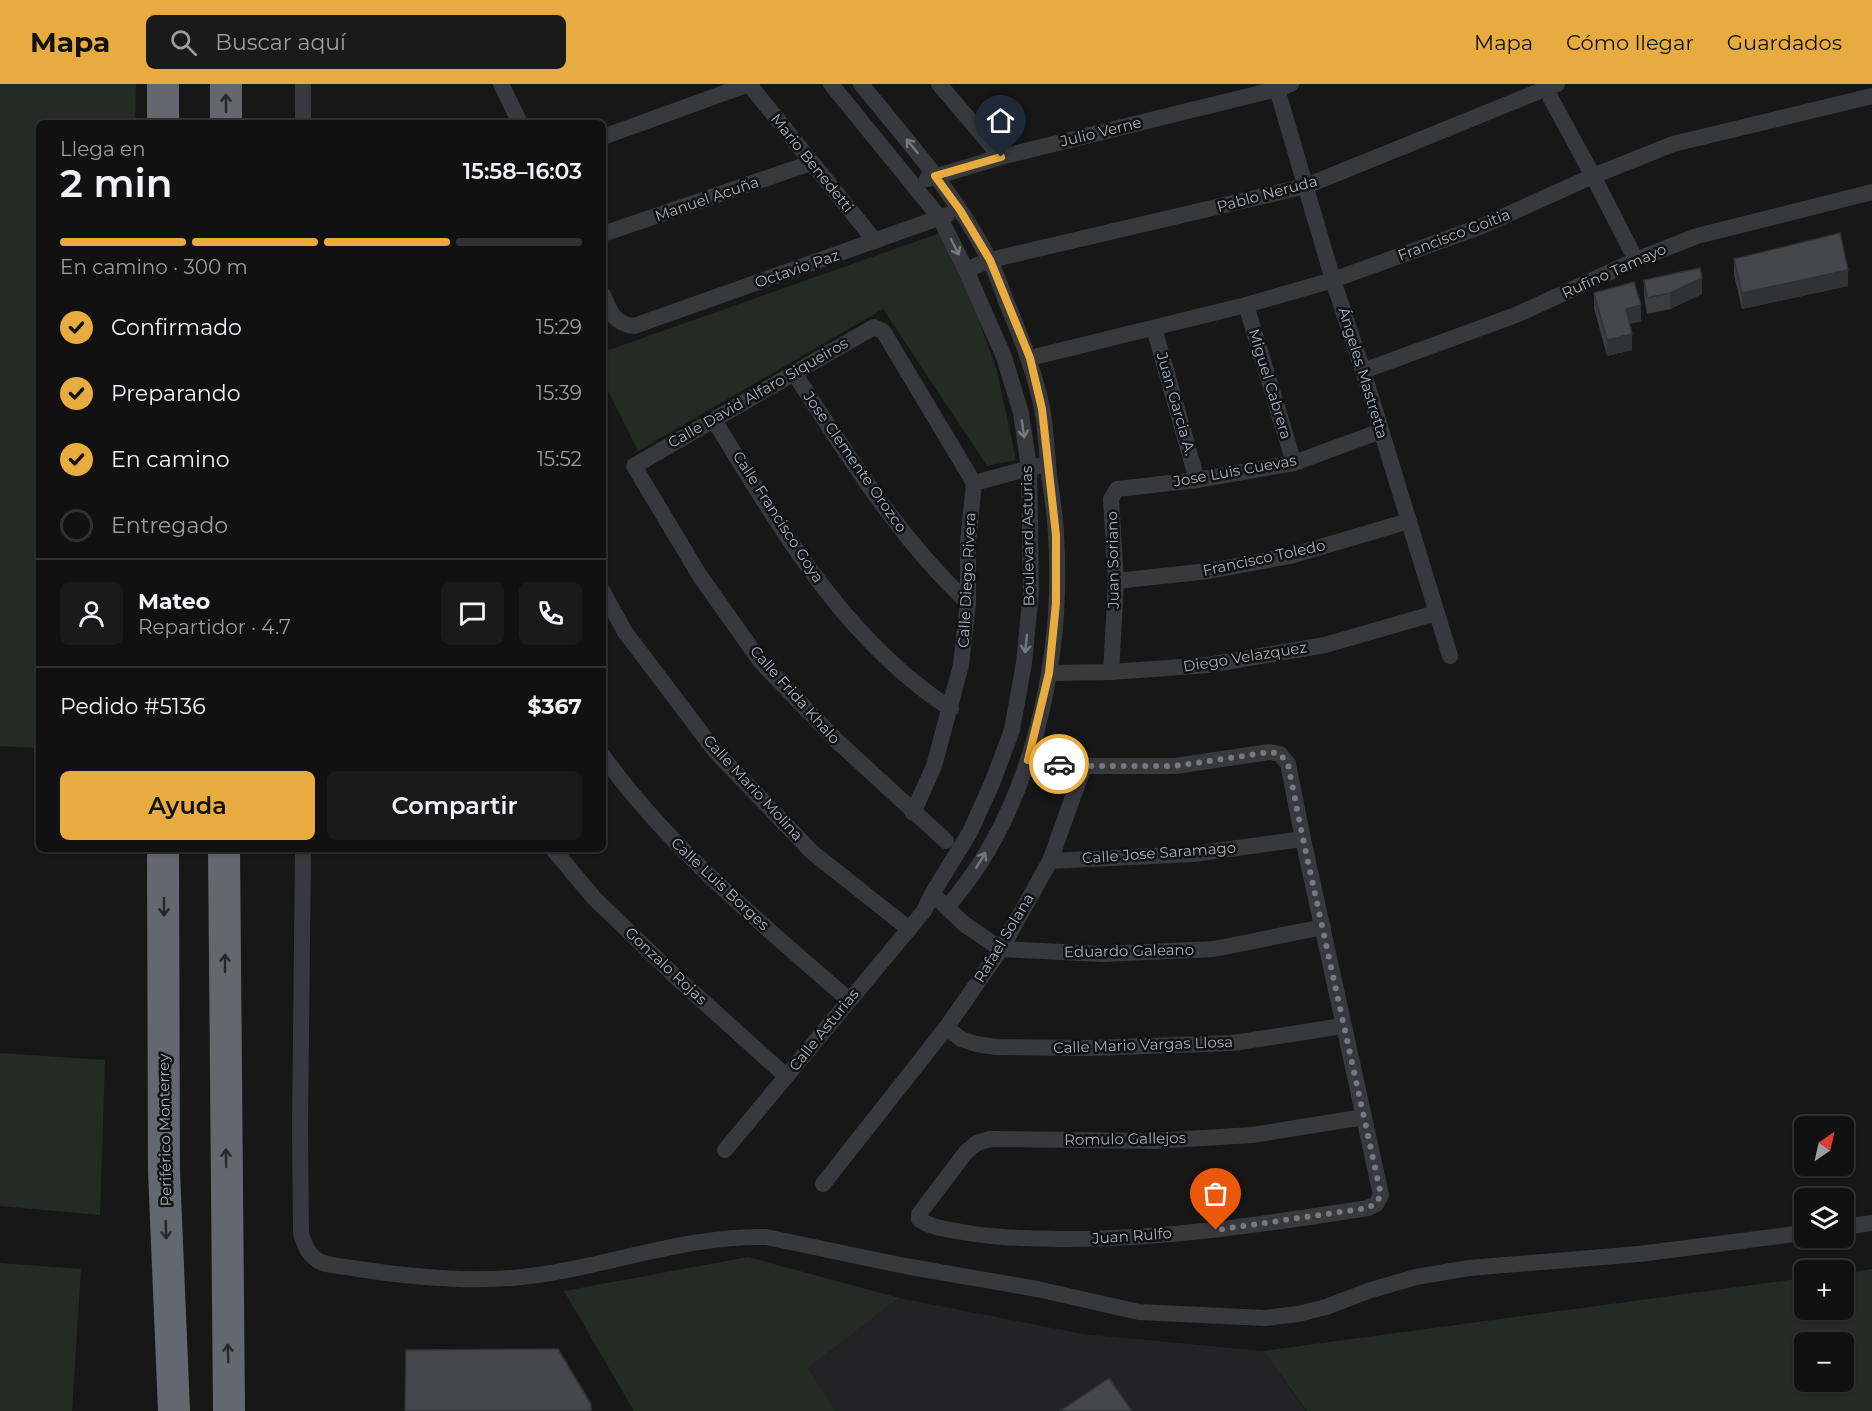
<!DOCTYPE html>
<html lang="es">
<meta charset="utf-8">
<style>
:root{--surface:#111112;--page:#1a1a1b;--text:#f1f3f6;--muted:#9c9d9f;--line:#303132;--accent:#e8ab3f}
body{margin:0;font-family:Montserrat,sans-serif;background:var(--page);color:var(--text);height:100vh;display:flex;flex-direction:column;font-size:22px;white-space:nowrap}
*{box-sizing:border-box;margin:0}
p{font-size:20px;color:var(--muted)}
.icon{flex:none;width:33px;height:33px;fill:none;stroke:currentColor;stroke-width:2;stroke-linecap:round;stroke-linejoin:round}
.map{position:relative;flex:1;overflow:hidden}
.drawer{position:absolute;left:36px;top:36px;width:570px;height:732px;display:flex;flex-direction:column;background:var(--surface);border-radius:9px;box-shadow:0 2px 4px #0004,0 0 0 2px var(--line)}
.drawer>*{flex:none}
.needle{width:39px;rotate:34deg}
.buttons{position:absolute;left:1794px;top:1032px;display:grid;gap:12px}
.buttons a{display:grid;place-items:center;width:60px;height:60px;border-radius:9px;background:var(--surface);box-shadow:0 2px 4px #0004,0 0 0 2px var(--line);font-size:30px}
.pin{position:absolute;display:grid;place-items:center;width:51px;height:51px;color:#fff;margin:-62px -26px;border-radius:50% 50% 50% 0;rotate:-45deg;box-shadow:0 0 6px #0007}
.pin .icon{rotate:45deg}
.courier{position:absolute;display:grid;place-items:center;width:60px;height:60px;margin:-30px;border:4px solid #e8ab3f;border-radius:50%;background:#fff;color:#222;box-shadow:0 2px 8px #0007}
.overview em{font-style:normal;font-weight:600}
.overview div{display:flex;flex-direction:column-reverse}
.overview{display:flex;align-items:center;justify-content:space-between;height:102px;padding:0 24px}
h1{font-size:39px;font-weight:600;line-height:45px}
.bar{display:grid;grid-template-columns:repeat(4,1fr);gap:9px 6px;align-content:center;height:72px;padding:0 24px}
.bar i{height:8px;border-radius:4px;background:var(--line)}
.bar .current{background:var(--accent)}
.bar p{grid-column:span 4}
.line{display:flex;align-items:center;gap:15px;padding:0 24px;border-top:2px solid var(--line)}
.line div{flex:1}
.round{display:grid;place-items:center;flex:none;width:63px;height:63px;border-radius:9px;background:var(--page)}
ol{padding:0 24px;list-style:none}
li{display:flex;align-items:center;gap:18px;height:66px}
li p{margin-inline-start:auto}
li .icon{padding:6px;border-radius:50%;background:var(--accent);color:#111;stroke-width:4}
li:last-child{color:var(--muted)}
li i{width:33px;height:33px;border:3px solid var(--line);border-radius:50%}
.action{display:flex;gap:12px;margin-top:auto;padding:12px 24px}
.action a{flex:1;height:69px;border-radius:9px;background:var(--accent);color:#111;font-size:24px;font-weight:600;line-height:69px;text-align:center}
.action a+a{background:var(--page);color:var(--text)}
header{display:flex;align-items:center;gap:36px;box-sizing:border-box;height:84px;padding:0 30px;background:var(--accent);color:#111}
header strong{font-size:28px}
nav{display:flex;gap:33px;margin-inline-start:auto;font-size:21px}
.search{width:420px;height:54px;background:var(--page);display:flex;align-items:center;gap:15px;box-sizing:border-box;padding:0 21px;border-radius:9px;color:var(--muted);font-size:22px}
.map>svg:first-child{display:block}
.built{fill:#232325}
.green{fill:#232b24;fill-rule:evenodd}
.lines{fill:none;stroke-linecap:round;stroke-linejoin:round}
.minor{stroke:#38393d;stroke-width:16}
.motorway{stroke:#64676e;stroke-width:32}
.wall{fill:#3c3d40}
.shaded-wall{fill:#313234}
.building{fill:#46474b;stroke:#313234;stroke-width:1.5}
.oneway{stroke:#26272a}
.oneway2{stroke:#767981}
.done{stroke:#767980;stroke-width:6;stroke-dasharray:0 10.8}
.route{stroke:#e8ab3f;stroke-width:8}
.labels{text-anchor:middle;stroke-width:5;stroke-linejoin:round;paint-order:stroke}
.street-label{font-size:15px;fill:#a9aeb8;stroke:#111213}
</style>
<header>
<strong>Mapa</strong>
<div class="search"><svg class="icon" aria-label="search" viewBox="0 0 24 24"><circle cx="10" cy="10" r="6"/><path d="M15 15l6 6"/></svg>Buscar aquí</div>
<nav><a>Mapa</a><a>Cómo llegar</a><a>Guardados</a></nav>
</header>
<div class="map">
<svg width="1872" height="1327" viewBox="0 0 1872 1327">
<rect width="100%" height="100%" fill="#171718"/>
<polygon class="built" points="899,1214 1083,1250 1263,1267 1306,1327 836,1327 808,1284"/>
<g class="green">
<polygon points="0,0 136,0 135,39 39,39 39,664 0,662"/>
<polygon points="940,149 969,208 997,287 1016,376 987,382 883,225 638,367 603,297 603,268"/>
<polygon points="0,969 105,976 100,1131 0,1122"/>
<polygon points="748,1173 899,1214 808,1284 836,1327 634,1327 564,1207"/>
<polygon points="0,1179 81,1185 72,1327 0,1327"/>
<path d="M1872 1185V1327H1307L1263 1267 1804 1194V1226H1844V1189ZM1844 1258V1298H1804V1258Z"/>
</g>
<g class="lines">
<g class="minor">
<polyline points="501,0 520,39"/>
<polyline points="749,0 875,157"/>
<path d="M861 0C906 56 956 110 989 175 996 188 1001 203 1006 217 1021 252 1034 286 1042 324 1046 346 1047 369 1049 391 1052 411 1055 430 1056 450 1064 576 1032 727 947 823"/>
<polyline points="939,0 1001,73"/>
<polyline points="1543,0 1593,92 1636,176"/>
<polyline points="1277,5 1333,196 1363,287 1450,572"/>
<polyline points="303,39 303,0"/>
<polyline points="603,53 749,0"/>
<polyline points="927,95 1001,73 1277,5 1291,0"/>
<polyline points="603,150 811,79"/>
<polyline points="966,186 990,176 1306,102 1557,0"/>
<path d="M603 211C610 227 614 240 634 242L947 131"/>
<polyline points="1246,221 1294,379"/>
<polyline points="1154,244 1197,396"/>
<polyline points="1030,274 1246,221 1333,196 1482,142 1593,92 1673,60 1872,12"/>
<polyline points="1363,287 1516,231 1636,176 1697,152 1872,108"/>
<path d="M794 289C847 370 897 452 968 519"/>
<path d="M714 336C779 442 844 556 951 625"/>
<polyline points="974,399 1038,382"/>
<polyline points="1116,497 1209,487 1290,472 1409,437"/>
<polyline points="603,508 625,548 715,667 812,768 909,845"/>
<polyline points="1111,588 1116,497 1111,415 1117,405 1197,396 1294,379 1381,347"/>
<polyline points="1049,589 1111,588 1208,581 1325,561 1436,529"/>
<path d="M603 672C671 766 762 840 849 916"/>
<path d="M1028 676 1084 682H1175L1270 668 1280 670 1288 680 1303 755 1381 1111 1376 1120 1368 1124C1265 1140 1162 1156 1058 1155 1026 1154 994 1154 962 1148 947 1145 931 1144 919 1135V1130L966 1068 977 1059 990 1055 1154 1057 1252 1051 1364 1033"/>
<polyline points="913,729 934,682 961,581 968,519 968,459 974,399 883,247 874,243 634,382 700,492 761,578 836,656 946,757"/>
<path d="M303 765 300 1044 301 1149C304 1159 307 1169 317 1176 326 1182 341 1182 352 1184 403 1192 459 1198 511 1194 597 1187 680 1151 766 1153L905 1182 1037 1205 1139 1228 1265 1234 1298 1230 1326 1223 1371 1206 1416 1193 1469 1184 1639 1170 1804 1149"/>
<polyline points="553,765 594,814 676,893 786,992"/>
<polyline points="1050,777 1194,770 1303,755"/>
<polyline points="939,816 964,840 1001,865 1102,870 1214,865 1323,843"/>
<polyline points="946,944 961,955 976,960 996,963 1090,964 1233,959 1343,942"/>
<polyline points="725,1066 924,827 932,810 970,748 993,697 1012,646 1024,579 1031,507 1029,384 1021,329 1004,273 966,186 940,134 831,0"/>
<polyline points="823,1100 946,944 1001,865 1050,777 1084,682"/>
<polyline points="1844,1143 1872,1139"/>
</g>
<g class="motorway">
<polyline points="163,39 163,0"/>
<polyline points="226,39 226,0"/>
<polyline points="163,765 164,1087 174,1327"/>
<polyline points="224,765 229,1327"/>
</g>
</g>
<g class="wall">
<polygon points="1734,175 1848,202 1742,225 1734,191"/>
<polygon points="1644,196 1702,210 1670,225 1647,230 1644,212"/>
<polygon points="1594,209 1641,237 1630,240 1632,266 1607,272 1594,224"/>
</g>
<g class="shaded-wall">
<polygon points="1848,186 1848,202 1742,225 1742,209"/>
<polygon points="1702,194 1702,210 1670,225 1670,209"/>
<polygon points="1641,221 1641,237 1626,240 1626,225"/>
<polygon points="1632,250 1632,266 1607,272 1607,256"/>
</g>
<g class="building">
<polygon points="1840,149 1848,186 1742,209 1734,175"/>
<polygon points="1700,184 1702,194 1670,209 1647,214 1644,196"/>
<polygon points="1634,198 1641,221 1626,225 1632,250 1607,256 1594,209"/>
<polygon points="558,1265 591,1320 591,1327 405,1327 406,1266"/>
<polygon points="1109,1294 1132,1327 1060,1327"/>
</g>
<defs><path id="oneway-shaft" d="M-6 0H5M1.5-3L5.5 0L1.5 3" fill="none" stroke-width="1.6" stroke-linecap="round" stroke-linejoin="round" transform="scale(1.5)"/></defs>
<g class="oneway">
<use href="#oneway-shaft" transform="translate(226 19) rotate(-90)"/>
<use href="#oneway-shaft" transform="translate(164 823) rotate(90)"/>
<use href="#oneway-shaft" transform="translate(225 879) rotate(-90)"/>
<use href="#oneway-shaft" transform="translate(226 1074) rotate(-91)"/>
<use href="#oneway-shaft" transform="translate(166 1146) rotate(88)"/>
<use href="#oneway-shaft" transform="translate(228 1269) rotate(-91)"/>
</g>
<g class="oneway2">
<use href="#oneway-shaft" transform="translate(912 62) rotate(-129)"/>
<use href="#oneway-shaft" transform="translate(955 163) rotate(63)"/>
<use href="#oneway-shaft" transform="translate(1023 345) rotate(82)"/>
<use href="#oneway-shaft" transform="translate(1026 560) rotate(96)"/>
<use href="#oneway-shaft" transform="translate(981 776) rotate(-59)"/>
</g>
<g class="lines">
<polyline class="done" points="1059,680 1084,682 1175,682 1270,668 1280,670 1288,680 1303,755 1381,1111 1376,1119 1368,1124 1216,1146"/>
<polyline class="route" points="1001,73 935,92 960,126 990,176 1030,274 1042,325 1056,451 1056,519 1049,589 1028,676 1059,680"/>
</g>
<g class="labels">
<g class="street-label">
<text transform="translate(1101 48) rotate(-14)" y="5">Julio Verne</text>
<text transform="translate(812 79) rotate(51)" y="5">Mario Benedetti</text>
<text transform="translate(1267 110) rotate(-15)" y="5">Pablo Neruda</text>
<text transform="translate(707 115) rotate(-19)" y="5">Manuel Acuña</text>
<text transform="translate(1454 151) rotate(-21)" y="5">Francisco Goitia</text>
<text transform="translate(797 185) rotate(-19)" y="5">Octavio Paz</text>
<text transform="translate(1614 187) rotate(-24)" y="5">Rufino Tamayo</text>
<text transform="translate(1363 289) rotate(73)" y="5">Ángeles Mastretta</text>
<text transform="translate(1270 300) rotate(73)" y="5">Miguel Cabrera</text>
<text transform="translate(758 309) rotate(-30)" y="5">Calle David Alfaro Siqueiros</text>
<text transform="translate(1176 320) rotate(74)" y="5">Juan Garcia A.</text>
<text transform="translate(855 378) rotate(55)" y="5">Jose Clemente Orozco</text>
<text transform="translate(1235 387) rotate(-10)" y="5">Jose Luis Cuevas</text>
<text transform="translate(778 433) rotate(57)" y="5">Calle Francisco Goya</text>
<text transform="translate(1028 452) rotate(-91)" y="5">Boulevard Asturias</text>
<text transform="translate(1264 474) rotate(-12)" y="5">Francisco Toledo</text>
<text transform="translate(1113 476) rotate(-91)" y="5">Juan Soriano</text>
<text transform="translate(967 496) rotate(-87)" y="5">Calle Diego Rivera</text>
<text transform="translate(1245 573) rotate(-9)" y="5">Diego Velazquez</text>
<text transform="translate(795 611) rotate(48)" y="5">Calle Frida Khalo</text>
<text transform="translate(753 704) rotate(47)" y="5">Calle Mario Molina</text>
<text transform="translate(1159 769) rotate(-4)" y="5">Calle Jose Saramago</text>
<text transform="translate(720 800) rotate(43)" y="5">Calle Luis Borges</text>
<text transform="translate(1004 854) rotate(-59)" y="5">Rafael Solana</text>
<text transform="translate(1129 867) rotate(-1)" y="5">Eduardo Galeano</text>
<text transform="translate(666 882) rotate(43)" y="5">Gonzalo Rojas</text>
<text transform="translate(824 946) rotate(-51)" y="5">Calle Asturias</text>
<text transform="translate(1143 961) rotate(-2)" y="5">Calle Mario Vargas Llosa</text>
<text transform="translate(165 1046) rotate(-91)" y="5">Periférico Monterrey</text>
<text transform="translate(1125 1055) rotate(-1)" y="5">Romulo Gallejos</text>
<text transform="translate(1132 1152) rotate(-4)" y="5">Juan Rulfo</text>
</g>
</g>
</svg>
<div class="buttons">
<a><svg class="needle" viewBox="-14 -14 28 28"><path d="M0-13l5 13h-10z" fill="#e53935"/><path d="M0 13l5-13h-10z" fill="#9c9d9f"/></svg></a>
<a><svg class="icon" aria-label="layers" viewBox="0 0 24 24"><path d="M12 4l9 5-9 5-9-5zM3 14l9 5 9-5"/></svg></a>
<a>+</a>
<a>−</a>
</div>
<div class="pin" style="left:1216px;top:1146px;background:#ea580c"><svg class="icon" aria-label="bag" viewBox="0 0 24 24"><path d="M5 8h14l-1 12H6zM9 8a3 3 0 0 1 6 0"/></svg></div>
<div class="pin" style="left:1001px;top:73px;background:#1f2937"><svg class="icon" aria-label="home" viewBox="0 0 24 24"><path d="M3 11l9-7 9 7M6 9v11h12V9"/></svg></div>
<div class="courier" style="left:1059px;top:680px"><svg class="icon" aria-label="car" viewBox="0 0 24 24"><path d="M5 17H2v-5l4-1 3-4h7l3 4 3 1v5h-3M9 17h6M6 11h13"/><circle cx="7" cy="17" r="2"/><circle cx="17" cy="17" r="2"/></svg></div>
<section class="drawer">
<div class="overview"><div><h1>2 min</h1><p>Llega en</p></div><em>15:58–16:03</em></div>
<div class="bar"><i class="current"></i><i class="current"></i><i class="current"></i><i></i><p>En camino · 300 m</p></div>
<ol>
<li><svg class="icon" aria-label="check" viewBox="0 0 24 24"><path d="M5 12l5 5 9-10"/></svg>Confirmado<p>15:29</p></li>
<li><svg class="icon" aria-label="check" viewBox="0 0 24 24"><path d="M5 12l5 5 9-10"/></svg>Preparando<p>15:39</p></li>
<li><svg class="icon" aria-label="check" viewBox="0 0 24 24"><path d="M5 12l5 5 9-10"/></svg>En camino<p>15:52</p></li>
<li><i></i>Entregado</li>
</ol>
<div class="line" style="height:108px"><a class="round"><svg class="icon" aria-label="person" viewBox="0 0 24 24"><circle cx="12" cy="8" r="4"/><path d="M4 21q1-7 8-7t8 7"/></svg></a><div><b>Mateo</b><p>Repartidor · 4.7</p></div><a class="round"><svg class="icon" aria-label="chat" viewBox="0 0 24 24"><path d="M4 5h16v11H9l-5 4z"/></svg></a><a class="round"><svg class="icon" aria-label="phone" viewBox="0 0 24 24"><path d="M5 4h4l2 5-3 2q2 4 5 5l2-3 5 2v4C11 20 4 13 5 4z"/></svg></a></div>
<div class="line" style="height:78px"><div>Pedido #5136</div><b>$367</b></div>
<div class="action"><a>Ayuda</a><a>Compartir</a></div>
</section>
</div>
